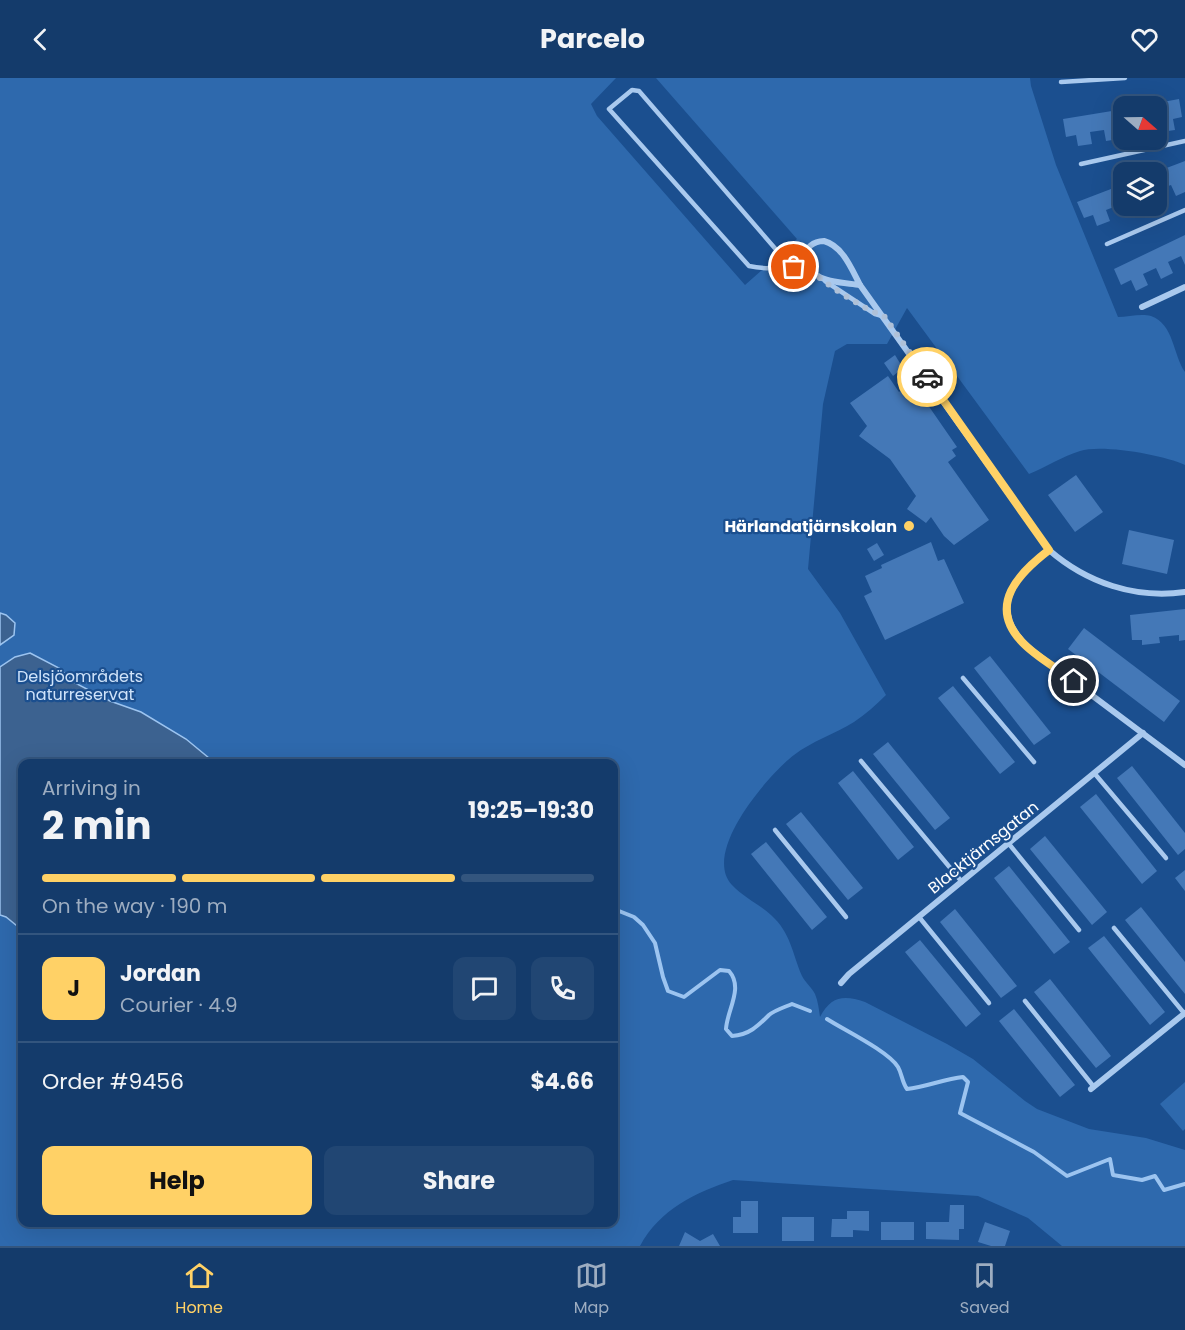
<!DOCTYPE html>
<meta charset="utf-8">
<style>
:root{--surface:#143b6b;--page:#214673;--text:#f1f3f6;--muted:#9dadc1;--line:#33557e;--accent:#ffd166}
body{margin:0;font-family:Poppins,sans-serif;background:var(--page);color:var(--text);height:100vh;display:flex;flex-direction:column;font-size:22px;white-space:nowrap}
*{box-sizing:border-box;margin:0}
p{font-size:20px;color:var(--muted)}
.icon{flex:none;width:33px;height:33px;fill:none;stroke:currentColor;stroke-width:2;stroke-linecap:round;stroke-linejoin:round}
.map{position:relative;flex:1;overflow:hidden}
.drawer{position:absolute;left:18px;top:681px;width:600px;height:468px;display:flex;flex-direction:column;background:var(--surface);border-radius:12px;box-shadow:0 6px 24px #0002,0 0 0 2px var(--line)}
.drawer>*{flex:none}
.needle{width:39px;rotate:110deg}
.fabs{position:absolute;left:1113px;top:18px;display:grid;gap:12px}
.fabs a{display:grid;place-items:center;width:54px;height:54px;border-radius:12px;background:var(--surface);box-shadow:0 6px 24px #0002,0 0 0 2px var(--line);font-size:30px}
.pin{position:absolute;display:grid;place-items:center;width:51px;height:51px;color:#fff;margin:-26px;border:3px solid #fff;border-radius:50%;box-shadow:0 2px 6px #0007}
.courier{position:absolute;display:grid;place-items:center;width:60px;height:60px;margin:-30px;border:4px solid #ffd166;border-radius:50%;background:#fff;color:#222;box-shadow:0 2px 8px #0007}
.headline em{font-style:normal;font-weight:700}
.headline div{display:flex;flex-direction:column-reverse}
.headline{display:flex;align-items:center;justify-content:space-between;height:102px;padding:0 24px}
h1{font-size:39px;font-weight:700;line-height:45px}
.bar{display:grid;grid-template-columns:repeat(4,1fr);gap:9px 6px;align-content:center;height:72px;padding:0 24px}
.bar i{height:8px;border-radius:4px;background:var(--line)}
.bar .current{background:var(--accent)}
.bar p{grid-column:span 4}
.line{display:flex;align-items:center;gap:15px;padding:0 24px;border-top:2px solid var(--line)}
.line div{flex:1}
.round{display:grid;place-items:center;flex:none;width:63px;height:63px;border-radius:12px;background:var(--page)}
.cta{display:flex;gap:12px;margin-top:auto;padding:12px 24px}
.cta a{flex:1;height:69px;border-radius:12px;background:var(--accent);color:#111;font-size:24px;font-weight:700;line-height:69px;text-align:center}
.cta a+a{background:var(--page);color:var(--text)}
header{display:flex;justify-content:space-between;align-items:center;height:78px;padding:0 24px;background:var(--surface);font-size:27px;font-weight:700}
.dock{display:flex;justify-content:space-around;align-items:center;height:84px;border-top:2px solid var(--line);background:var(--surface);font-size:16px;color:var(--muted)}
.dock a{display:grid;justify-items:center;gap:3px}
.dock .current{color:var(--accent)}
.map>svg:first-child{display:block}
.green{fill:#2e69ad;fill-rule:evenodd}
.water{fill:#3c6290;stroke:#9cc4f0;stroke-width:1.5}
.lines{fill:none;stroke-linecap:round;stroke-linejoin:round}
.stream{stroke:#9cc4f0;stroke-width:4}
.building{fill:#4478b7}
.lane{stroke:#a9c9ee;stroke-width:4.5}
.street{stroke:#a9c9ee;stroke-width:6}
.done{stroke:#afc1d8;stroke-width:6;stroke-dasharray:0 10.8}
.route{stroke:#ffd166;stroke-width:8}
.poi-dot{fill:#ffd166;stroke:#1b4f8f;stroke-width:2}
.labels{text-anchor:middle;stroke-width:4.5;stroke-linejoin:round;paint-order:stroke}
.poi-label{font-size:16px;font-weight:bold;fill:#fff;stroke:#1b4f8f;text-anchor:end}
.park-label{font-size:16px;fill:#cfe3fa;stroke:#1b4f8f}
.street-label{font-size:16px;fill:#fff;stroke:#1b4f8f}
</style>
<header><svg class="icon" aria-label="back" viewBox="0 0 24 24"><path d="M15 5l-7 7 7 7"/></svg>Parcelo<svg class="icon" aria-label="heart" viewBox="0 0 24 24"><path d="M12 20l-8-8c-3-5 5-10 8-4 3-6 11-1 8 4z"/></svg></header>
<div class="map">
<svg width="1185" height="1168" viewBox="0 0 1185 1168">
<rect width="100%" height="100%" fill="#1b4f8f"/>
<g class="green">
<path d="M0 0H616L591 26 597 38 745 207 797 161 656 0H1030L1031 8 1056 87 1118 239C1128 239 1141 235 1151 238 1174 246 1173 277 1185 294V387C1164 377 1102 366 1080 373 1063 378 1046 389 1029 396L907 230 887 266H847L835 273 823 326 808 491 840 535 886 617C876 627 866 636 854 644 835 656 812 663 794 677 769 696 701 774 732 807 743 819 759 826 771 837 791 855 792 875 802 898 805 904 812 910 815 916 818 923 819 932 820 939 831 918 844 917 865 924L947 966 973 981 1025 1023 1037 1031 1089 1051 1146 1060 1185 1072V1168H1062L1028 1140 978 1118 733 1102C695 1115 660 1131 640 1168H0ZM22 686H614V1144H22Z"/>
<polygon points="1185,1004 1185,1051 1183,1053 1160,1026"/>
</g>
<g class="water">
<polygon points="0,535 6,537 15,545 14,557 0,567"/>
<polygon points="30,575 59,590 75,605 110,623 141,634 186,661 215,685 22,686 22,852 6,839 0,837 0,589 15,579"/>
</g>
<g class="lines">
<g class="stream">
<path d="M614 831 634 839 643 847 655 865 663 899 668 913 684 919 720 892 729 893C744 910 727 932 726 951L732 958C749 957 758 948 769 937 775 932 785 929 792 926L810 933"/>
<path d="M827 941C844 952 888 973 898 989 902 996 902 1004 907 1011 926 1009 944 1001 963 999L968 1004 960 1035 1034 1074 1067 1098 1110 1081 1113 1097 1142 1102 1155 1098 1164 1112 1185 1106"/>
</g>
</g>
<g class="building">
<polygon points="1179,21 1182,39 1173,41 1175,52 1161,54 1159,42 1156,43 1156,28 1141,28"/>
<polygon points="1124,31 1124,48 1117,49 1119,61 1106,63 1104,52 1090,54 1092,66 1078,68 1076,57 1066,59 1063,41"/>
<polygon points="1185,83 1185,114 1176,118 1171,107 1157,112 1162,123 1156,125 1156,94"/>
<polygon points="1124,106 1124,128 1133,128 1136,133 1123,138 1119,127 1106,132 1110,143 1097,148 1093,137 1084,140 1077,124"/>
<polygon points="1185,157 1185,187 1181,178 1168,184 1173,195 1161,201 1156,190 1143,196 1148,207 1136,213 1131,202 1121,207 1114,191"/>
<polygon points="895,277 903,290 893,298 884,285"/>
<polygon points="888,298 899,314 912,304 957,369 952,372 956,378 948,384 989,442 954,467 944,458 931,439 926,445 907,431 916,418 890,381 859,358 867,348 850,325"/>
<polygon points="1076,397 1103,434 1075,454 1048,417"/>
<polygon points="1129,452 1174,462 1167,496 1122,486"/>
<polygon points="931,464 938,483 944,481 964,525 885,562 864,518 872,514 865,498 882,490 881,487"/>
<polygon points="877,465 884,477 874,483 867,471"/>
<polygon points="1185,531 1185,562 1179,563 1179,557 1159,559 1160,565 1142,567 1142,562 1132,562 1130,537"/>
<polygon points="1084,550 1180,623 1164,644 1068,571"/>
<polygon points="990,578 1051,655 1034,667 974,590"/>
<polygon points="953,608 1015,684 1000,696 938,620"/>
<polygon points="888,664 950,740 935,752 873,676"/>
<polygon points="1132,688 1185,755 1185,771 1178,777 1117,700"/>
<polygon points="853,693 914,769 898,782 838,705"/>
<polygon points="1096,716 1157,793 1142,806 1080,729"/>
<polygon points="801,734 863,810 848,822 786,746"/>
<polygon points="1045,758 1107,834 1092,847 1030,771"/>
<polygon points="766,764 827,839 812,852 751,776"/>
<polygon points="1009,788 1070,864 1054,876 994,800"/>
<polygon points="1185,792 1185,813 1175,800"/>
<polygon points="1141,829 1185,884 1185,916 1125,842"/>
<polygon points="955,831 1017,908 1001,920 940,844"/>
<polygon points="1104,858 1165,934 1150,947 1088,870"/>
<polygon points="920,862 981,936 966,949 905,874"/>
<polygon points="1050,901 1111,978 1096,990 1034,914"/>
<polygon points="1014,931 1075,1007 1060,1019 999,943"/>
<polygon points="741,1123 758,1123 758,1155 733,1155 733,1139 741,1139"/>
<polygon points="950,1127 964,1127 964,1151 959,1151 959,1162 926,1161 926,1144 949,1144"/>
<polygon points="847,1133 869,1133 869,1153 853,1152 853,1159 831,1159 832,1141 847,1141"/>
<rect x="782" y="1139" width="32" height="24"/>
<rect x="881" y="1144" width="33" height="18"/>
<polygon points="985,1144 1010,1153 1005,1168 991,1168 978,1164"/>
<polygon points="685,1154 700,1163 713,1156 720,1168 679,1168"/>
</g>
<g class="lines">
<g class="lane">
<polyline points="1061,4 1125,0"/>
<polyline points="1081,86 1185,63"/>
<polyline points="1107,166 1185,132"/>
<path d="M786 189 779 175 639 13 632 12 609 31 749 188C767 192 788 190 806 186"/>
<polyline points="825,203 875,236 882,238"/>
<polyline points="963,600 1034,684"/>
<polyline points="861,683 962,804"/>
<polyline points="1095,696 1166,780"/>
<polyline points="775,752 846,839"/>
<polyline points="1009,766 1079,852"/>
<polyline points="919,839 989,925"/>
<polyline points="1114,850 1184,935"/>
<polyline points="1025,923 1094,1009"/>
</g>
<g class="street">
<path d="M824 163C843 168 852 192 860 207 848 205 829 205 818 198 799 188 801 164 824 163Z"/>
<path d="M860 207 1049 472C1087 505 1135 521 1185 514"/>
<polyline points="1142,229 1185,209"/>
<path d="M1049 472C1009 502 987 536 1034 574L1185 687"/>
<polyline points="841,905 849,896 1143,655"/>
<polyline points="1091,1011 1185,935"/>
</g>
</g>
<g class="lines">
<path class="done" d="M794 189 806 186C812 199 870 235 884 238L927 299"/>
<path class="route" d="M927 299 1049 472C1019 495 987 527 1022 564 1036 579 1057 590 1074 603"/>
</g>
<circle class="poi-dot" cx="909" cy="448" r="6"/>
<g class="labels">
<g class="poi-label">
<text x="897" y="454">Härlandatjärnskolan</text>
</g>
<g class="park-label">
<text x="80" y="604">Delsjöområdets<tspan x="80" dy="18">naturreservat</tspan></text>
</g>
<g class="street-label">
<text transform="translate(983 769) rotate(-39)" y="6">Blacktjärnsgatan</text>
</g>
</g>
</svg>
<div class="fabs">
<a><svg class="needle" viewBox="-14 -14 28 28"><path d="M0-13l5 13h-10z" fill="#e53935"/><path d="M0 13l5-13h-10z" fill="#9dadc1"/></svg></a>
<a><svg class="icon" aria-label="layers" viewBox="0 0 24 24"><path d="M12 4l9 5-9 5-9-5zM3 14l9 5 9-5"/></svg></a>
</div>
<div class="pin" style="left:794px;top:189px;background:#ea580c"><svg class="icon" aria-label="bag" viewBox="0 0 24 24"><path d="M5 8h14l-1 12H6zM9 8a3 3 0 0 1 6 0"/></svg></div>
<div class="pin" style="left:1074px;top:603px;background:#1f2937"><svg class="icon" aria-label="home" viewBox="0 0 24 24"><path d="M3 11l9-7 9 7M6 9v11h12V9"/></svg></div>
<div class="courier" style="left:927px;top:299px"><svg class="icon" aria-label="car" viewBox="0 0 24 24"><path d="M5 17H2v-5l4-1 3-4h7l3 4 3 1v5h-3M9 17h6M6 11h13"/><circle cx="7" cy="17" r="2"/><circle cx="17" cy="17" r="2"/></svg></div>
<section class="drawer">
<div class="headline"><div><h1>2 min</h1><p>Arriving in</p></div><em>19:25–19:30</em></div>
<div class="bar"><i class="current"></i><i class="current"></i><i class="current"></i><i></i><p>On the way · 190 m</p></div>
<div class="line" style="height:108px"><b class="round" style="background:var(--accent);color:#111">J</b><div><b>Jordan</b><p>Courier · 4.9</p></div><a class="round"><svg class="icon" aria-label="chat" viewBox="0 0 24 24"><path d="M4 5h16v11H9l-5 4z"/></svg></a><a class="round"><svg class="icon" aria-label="phone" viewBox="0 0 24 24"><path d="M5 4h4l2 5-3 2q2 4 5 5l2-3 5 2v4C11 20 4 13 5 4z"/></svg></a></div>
<div class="line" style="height:78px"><div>Order #9456</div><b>$4.66</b></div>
<div class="cta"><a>Help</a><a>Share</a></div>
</section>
</div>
<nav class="dock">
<a class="current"><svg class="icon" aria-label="home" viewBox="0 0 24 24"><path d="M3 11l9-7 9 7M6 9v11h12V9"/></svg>Home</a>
<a><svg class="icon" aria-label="map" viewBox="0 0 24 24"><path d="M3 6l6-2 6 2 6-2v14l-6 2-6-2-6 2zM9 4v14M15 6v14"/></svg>Map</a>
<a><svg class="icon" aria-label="saved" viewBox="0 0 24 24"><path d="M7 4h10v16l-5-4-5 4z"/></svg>Saved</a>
</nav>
